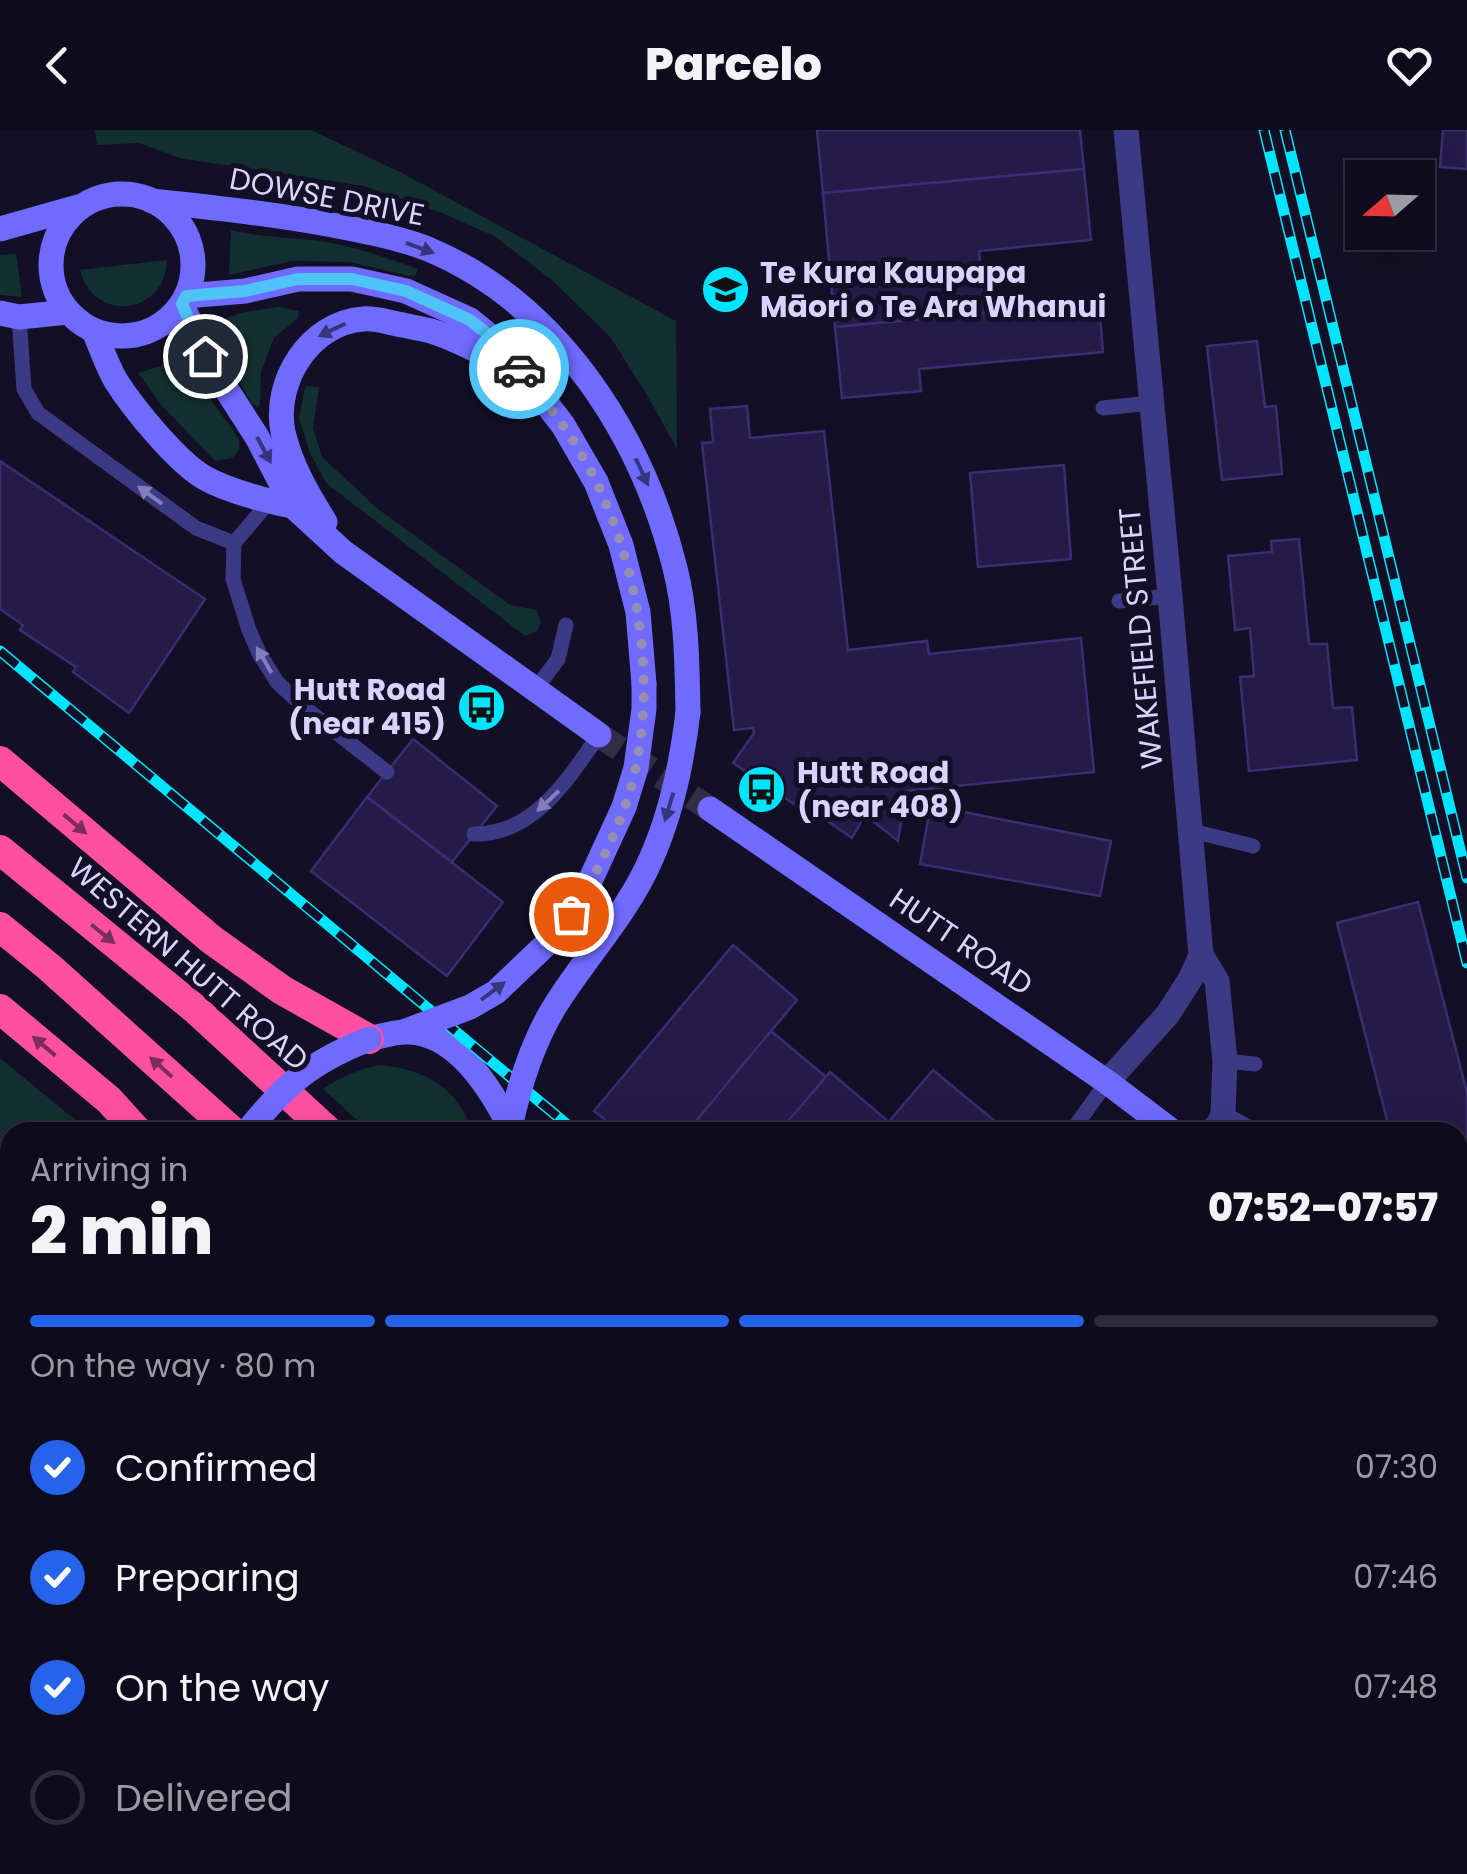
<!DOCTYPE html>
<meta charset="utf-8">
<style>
:root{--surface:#0e0b1c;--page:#1c1929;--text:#f1f3f6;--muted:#9b9ba3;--line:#2e2b3b;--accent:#2563eb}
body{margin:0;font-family:Poppins,sans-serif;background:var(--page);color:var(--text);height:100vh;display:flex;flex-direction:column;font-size:38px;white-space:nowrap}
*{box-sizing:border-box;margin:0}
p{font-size:32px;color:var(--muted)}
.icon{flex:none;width:55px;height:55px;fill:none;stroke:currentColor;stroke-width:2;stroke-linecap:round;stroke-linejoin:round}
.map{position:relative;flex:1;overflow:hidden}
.drawer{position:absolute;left:0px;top:992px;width:1468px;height:752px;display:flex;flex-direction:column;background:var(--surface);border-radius:30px 30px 0 0;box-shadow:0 10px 40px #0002,0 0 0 2px var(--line)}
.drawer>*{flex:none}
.needle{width:65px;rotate:250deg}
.fabs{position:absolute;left:1345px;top:30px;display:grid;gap:20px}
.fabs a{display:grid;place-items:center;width:90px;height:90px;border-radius:0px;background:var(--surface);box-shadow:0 10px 40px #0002,0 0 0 2px var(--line);font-size:50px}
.pin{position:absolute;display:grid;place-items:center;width:85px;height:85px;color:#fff;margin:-42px;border:5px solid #fff;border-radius:50%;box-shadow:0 2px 10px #0007}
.courier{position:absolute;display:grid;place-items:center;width:100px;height:100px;margin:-50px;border:8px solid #4fc3f7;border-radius:50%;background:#fff;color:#222;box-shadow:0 2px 12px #0007}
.summary em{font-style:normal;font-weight:800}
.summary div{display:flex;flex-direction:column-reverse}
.summary{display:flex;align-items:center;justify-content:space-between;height:170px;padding:0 30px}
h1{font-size:65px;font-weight:800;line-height:75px}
.bar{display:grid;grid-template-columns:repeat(4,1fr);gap:15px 10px;align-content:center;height:120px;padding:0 30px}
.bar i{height:12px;border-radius:8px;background:var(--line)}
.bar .on{background:var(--accent)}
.bar p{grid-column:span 4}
ol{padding:0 30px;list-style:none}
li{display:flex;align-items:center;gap:30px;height:110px}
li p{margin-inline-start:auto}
li .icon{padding:10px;border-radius:50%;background:var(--accent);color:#fff;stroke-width:4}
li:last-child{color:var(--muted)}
li i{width:55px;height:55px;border:5px solid var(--line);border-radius:50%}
header{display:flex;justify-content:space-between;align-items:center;height:130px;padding:0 30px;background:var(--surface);font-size:45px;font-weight:800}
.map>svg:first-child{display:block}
.green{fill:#12302f}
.building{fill:#241b47;stroke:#3b2d73;stroke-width:2.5}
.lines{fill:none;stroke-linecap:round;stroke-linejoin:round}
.secondary-tunnel{stroke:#312d47;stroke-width:25;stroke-dasharray:25 12;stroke-linecap:butt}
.lane{stroke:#3d3a85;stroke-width:15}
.street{stroke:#3d3a85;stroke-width:25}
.secondary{stroke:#6f6bff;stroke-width:25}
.highway{stroke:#ff4fa3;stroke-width:30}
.rail-casing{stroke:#00e5ff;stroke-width:11}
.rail{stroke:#130f26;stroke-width:8;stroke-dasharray:22;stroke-linecap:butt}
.secondary-bridge{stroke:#6f6bff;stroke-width:25}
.oneway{fill:#38347d}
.oneway2{fill:#837fbc}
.oneway3{fill:#7d2c5e}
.done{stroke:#948fb3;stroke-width:10;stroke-dasharray:0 18}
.route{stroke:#4fc3f7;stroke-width:12}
.labels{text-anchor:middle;stroke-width:10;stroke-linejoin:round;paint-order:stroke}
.street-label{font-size:30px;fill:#d9d4ff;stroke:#130f26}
.poi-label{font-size:30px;font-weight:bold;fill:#d9d4ff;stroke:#130f26;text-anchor:start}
</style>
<header><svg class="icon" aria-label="back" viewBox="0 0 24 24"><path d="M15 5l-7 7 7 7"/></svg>Parcelo<svg class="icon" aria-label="heart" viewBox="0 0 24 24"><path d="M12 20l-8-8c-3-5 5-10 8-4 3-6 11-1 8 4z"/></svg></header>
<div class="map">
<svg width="1467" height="1744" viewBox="0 0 1467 1744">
<rect width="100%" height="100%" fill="#130f26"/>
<g class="green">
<polygon points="95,0 311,0 400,42 676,191 677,319 647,265 611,208 552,150 494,106 442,83 364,56 179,28 139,13 97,15"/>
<path d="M231 100C263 108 295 107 326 112 358 118 388 128 418 139L414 147 349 132 292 131 229 145Z"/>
<polygon points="16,124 22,167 0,165 0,125"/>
<path d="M167 130C165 185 94 194 80 140Z"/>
<path d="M279 177 299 181 298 188 274 208 261 242 260 273 258 277 251 273 211 198C227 182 257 180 279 177Z"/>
<polygon points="187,223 209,267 239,309 239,320 232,328 215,331 163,277 138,243 170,233"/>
<polygon points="305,256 319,257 313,298 322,327 378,379 510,475 536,480 541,492 537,501 525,506 326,353 310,323 299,288"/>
<polygon points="0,928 90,1002 10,1002 10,1325 0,1330"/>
<path d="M380 935C427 940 456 957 473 1002H370L323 959C341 947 358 939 380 935Z"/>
<polygon points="10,1463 10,1675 0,1678 0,1470"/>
<polygon points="401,1735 592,1735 601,1744 410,1744"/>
<polygon points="682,1735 816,1735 823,1744 690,1744"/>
</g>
<g class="building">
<polygon points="817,0 1080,0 1084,39 823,63"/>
<polygon points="1443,0 1467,0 1467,39 1440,37"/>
<polygon points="1084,39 1091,110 979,121 985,183 835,197 823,63"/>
<polygon points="1099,173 1103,222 919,239 921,261 842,268 835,197"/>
<polygon points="1257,211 1265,277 1276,276 1282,344 1222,350 1207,216"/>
<polygon points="747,276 750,308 824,301 848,520 927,511 929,524 1081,508 1094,642 906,661 898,711 865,685 852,708 797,670 794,674 733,633 754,603 753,598 734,600 702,313 713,312 710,279"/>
<polygon points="0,331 205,469 129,583 73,542 76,537 20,500 23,495 0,479"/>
<polygon points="1064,335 1071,429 978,437 970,343"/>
<polygon points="1299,409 1309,514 1327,514 1333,578 1352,577 1357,630 1249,641 1240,547 1254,546 1250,498 1235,500 1228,426 1272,422 1271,411"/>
<polygon points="413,609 497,676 452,732 367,667"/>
<polygon points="367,667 503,772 447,846 311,741"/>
<polygon points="913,672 1111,711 1100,766 920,734 928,690 912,686"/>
<polygon points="1418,772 1467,963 1467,1081 1458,1083 1458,1002 1390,1002 1337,793"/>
<polygon points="733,815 797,870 687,1002 620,1002 594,981"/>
<polygon points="771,901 826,947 779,1002 687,1002"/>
<polygon points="933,940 1008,1002 880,1002"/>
<polygon points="830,942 889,992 880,1002 779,1002"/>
<polygon points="1458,1468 1467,1476 1467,1702 1458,1694"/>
<polygon points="10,1668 10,1735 15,1735 17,1744 0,1744 0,1670"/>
<polygon points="48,1735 123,1735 127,1744 53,1744"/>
<polygon points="316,1735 347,1744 267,1744"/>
</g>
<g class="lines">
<polyline class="secondary-tunnel" points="599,605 710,679"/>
<g class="lane">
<polyline points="19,187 24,259 38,283 196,398 234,413"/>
<polyline points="1103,278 1151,273"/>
<polyline points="269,372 234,413 233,449 249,500 259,523 277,552 305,578 387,642"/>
<polyline points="1119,471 1170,466"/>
<polyline points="535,560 558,529 566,495"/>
<polyline points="1192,701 1253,716"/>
<path d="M474 704C534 705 568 649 599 605"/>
<polyline points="1225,931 1255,934"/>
<polyline points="1223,983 1258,1002"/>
<polyline points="1071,1002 1107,952"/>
<polyline points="1458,1152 1467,1160"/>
<polyline points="1458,1376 1467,1385"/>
<polyline points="0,1396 10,1382"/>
<polyline points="898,1735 907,1744"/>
</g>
<g class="street">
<polyline points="1126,0 1170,466 1201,825 1217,851 1225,931 1223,983 1220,992 1211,1002"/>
<polyline points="1107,952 1168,884 1191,848 1201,825"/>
</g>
<g class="secondary">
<circle cx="122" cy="135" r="71"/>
<path d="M152 71C218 78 283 85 348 98 374 103 403 109 428 119 559 174 642 306 675 438 687 486 687 534 688 582"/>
<polyline points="0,99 78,77"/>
<polyline points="186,166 245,161 298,149 352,149 406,161 470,190 485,202 522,242 563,295 596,352 621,415 638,482 644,554"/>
<polyline points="182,175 205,226 257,307 293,376 343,422 599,605"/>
<polyline points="0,183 19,187 68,182"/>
<path d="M94 201C101 217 107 236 116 251 133 278 178 333 205 348 226 360 269 372 293 376"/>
<path d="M325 392C307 363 291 336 283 302 273 251 310 193 363 189 373 188 384 191 393 193 406 196 419 198 431 201 458 209 484 225 509 236"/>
<polyline points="710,679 1107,952 1173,1002"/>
<path d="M369 909C382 906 396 901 409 902 458 904 491 959 510 997V1002"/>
<polyline points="1458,1269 1467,1278"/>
<polyline points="631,1735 639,1744"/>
</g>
<g class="highway">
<polyline points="0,631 212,810 282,860 369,909"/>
<polyline points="0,720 194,878 329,1002"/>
<polyline points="0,797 49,837 233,1002"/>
<polyline points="0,879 109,970 138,1002"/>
<polyline points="1026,1735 1037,1744"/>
<polyline points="1138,1735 1150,1744"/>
<polyline points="1225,1735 1237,1744"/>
<polyline points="1302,1735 1313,1744"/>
</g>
<defs>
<g id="rail">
<polyline points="1264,0 1467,833"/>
<polyline points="1285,0 1467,748"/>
<polyline points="0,521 576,1002"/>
<polyline points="1455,1735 1466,1744"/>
</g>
</defs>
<use href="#rail" class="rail-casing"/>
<use href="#rail" class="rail"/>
<g class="secondary-bridge">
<polyline points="406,901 470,877 496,862 558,803 584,764 624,677 636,638 644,579 644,554"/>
<path d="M510 997C519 956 532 913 555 876 586 826 627 784 651 729 672 682 682 633 688 582"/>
<path d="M247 1002C285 954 311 932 369 909"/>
</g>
</g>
<defs><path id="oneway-solid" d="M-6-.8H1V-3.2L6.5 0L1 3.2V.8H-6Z" transform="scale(2.5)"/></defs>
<g class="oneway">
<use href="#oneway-solid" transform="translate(420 118) rotate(20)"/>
<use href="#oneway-solid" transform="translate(332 200) rotate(154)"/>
<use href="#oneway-solid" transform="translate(264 320) rotate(62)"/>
<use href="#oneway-solid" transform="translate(642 342) rotate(65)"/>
<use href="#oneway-solid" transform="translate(669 677) rotate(107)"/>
<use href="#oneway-solid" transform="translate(493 861) rotate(-37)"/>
</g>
<g class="oneway2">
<use href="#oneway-solid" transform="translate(150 365) rotate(-144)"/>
<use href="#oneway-solid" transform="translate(264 530) rotate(-120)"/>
<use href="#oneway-solid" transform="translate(548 671) rotate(137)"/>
</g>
<g class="oneway3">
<use href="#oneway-solid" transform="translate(75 694) rotate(40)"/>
<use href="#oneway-solid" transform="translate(103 804) rotate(39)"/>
<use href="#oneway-solid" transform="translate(44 916) rotate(-140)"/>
<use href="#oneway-solid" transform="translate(161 937) rotate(-138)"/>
</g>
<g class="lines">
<path class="done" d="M519 239C549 274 577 312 597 353 638 440 655 543 636 637 626 686 598 743 571 784"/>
<polyline class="route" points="205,226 182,174 186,166 245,161 298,149 352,149 406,161 470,190 485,202 519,239"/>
</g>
<defs>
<symbol id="school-disc" viewBox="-11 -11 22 22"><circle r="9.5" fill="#00e5ff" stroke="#130f26"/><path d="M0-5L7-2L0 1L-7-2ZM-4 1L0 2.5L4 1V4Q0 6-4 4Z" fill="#111"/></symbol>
<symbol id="bus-disc" viewBox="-11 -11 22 22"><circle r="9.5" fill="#00e5ff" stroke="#130f26"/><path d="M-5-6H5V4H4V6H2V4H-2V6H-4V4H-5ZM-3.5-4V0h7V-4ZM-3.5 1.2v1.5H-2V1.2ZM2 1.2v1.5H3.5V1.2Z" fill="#111"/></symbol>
</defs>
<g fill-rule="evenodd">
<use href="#school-disc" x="698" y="132" width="55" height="55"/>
<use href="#bus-disc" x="454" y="550" width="55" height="55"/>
<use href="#bus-disc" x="734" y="632" width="55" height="55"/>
</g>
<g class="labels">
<g class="street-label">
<text transform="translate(327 67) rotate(11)" y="10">DOWSE DRIVE</text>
<text transform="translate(1141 508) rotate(-95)" y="10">WAKEFIELD STREET</text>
<text transform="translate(961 812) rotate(34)" y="10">HUTT ROAD</text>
<text transform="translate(188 834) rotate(41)" y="10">WESTERN HUTT ROAD</text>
</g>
<g class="poi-label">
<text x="760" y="153">Te Kura Kaupapa<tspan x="760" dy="34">Māori o Te Ara Whanui</tspan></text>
<text x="446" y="570" text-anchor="end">Hutt Road<tspan x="446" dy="34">(near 415)</tspan></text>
<text x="797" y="653">Hutt Road<tspan x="797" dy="34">(near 408)</tspan></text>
</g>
</g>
</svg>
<div class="fabs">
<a><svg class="needle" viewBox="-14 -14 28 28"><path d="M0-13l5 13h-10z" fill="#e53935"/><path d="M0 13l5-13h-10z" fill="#9b9ba3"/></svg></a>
</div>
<div class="pin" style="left:571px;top:784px;background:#ea580c"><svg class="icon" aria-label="bag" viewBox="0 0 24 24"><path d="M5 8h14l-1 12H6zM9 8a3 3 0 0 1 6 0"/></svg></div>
<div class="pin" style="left:205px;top:226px;background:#1f2937"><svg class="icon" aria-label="home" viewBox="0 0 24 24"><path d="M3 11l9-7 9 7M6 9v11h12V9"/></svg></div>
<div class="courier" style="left:519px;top:239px"><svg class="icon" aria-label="car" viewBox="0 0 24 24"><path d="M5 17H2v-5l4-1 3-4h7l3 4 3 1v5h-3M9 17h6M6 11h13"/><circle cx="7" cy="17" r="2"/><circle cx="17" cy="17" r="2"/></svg></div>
<section class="drawer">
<div class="summary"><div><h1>2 min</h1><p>Arriving in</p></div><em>07:52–07:57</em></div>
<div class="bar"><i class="on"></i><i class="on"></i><i class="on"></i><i></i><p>On the way · 80 m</p></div>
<ol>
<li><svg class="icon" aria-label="check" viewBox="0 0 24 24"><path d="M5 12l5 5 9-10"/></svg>Confirmed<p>07:30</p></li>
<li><svg class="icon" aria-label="check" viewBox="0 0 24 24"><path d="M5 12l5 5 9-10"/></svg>Preparing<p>07:46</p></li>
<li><svg class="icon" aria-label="check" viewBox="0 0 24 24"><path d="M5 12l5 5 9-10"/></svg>On the way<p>07:48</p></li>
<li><i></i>Delivered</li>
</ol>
</section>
</div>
